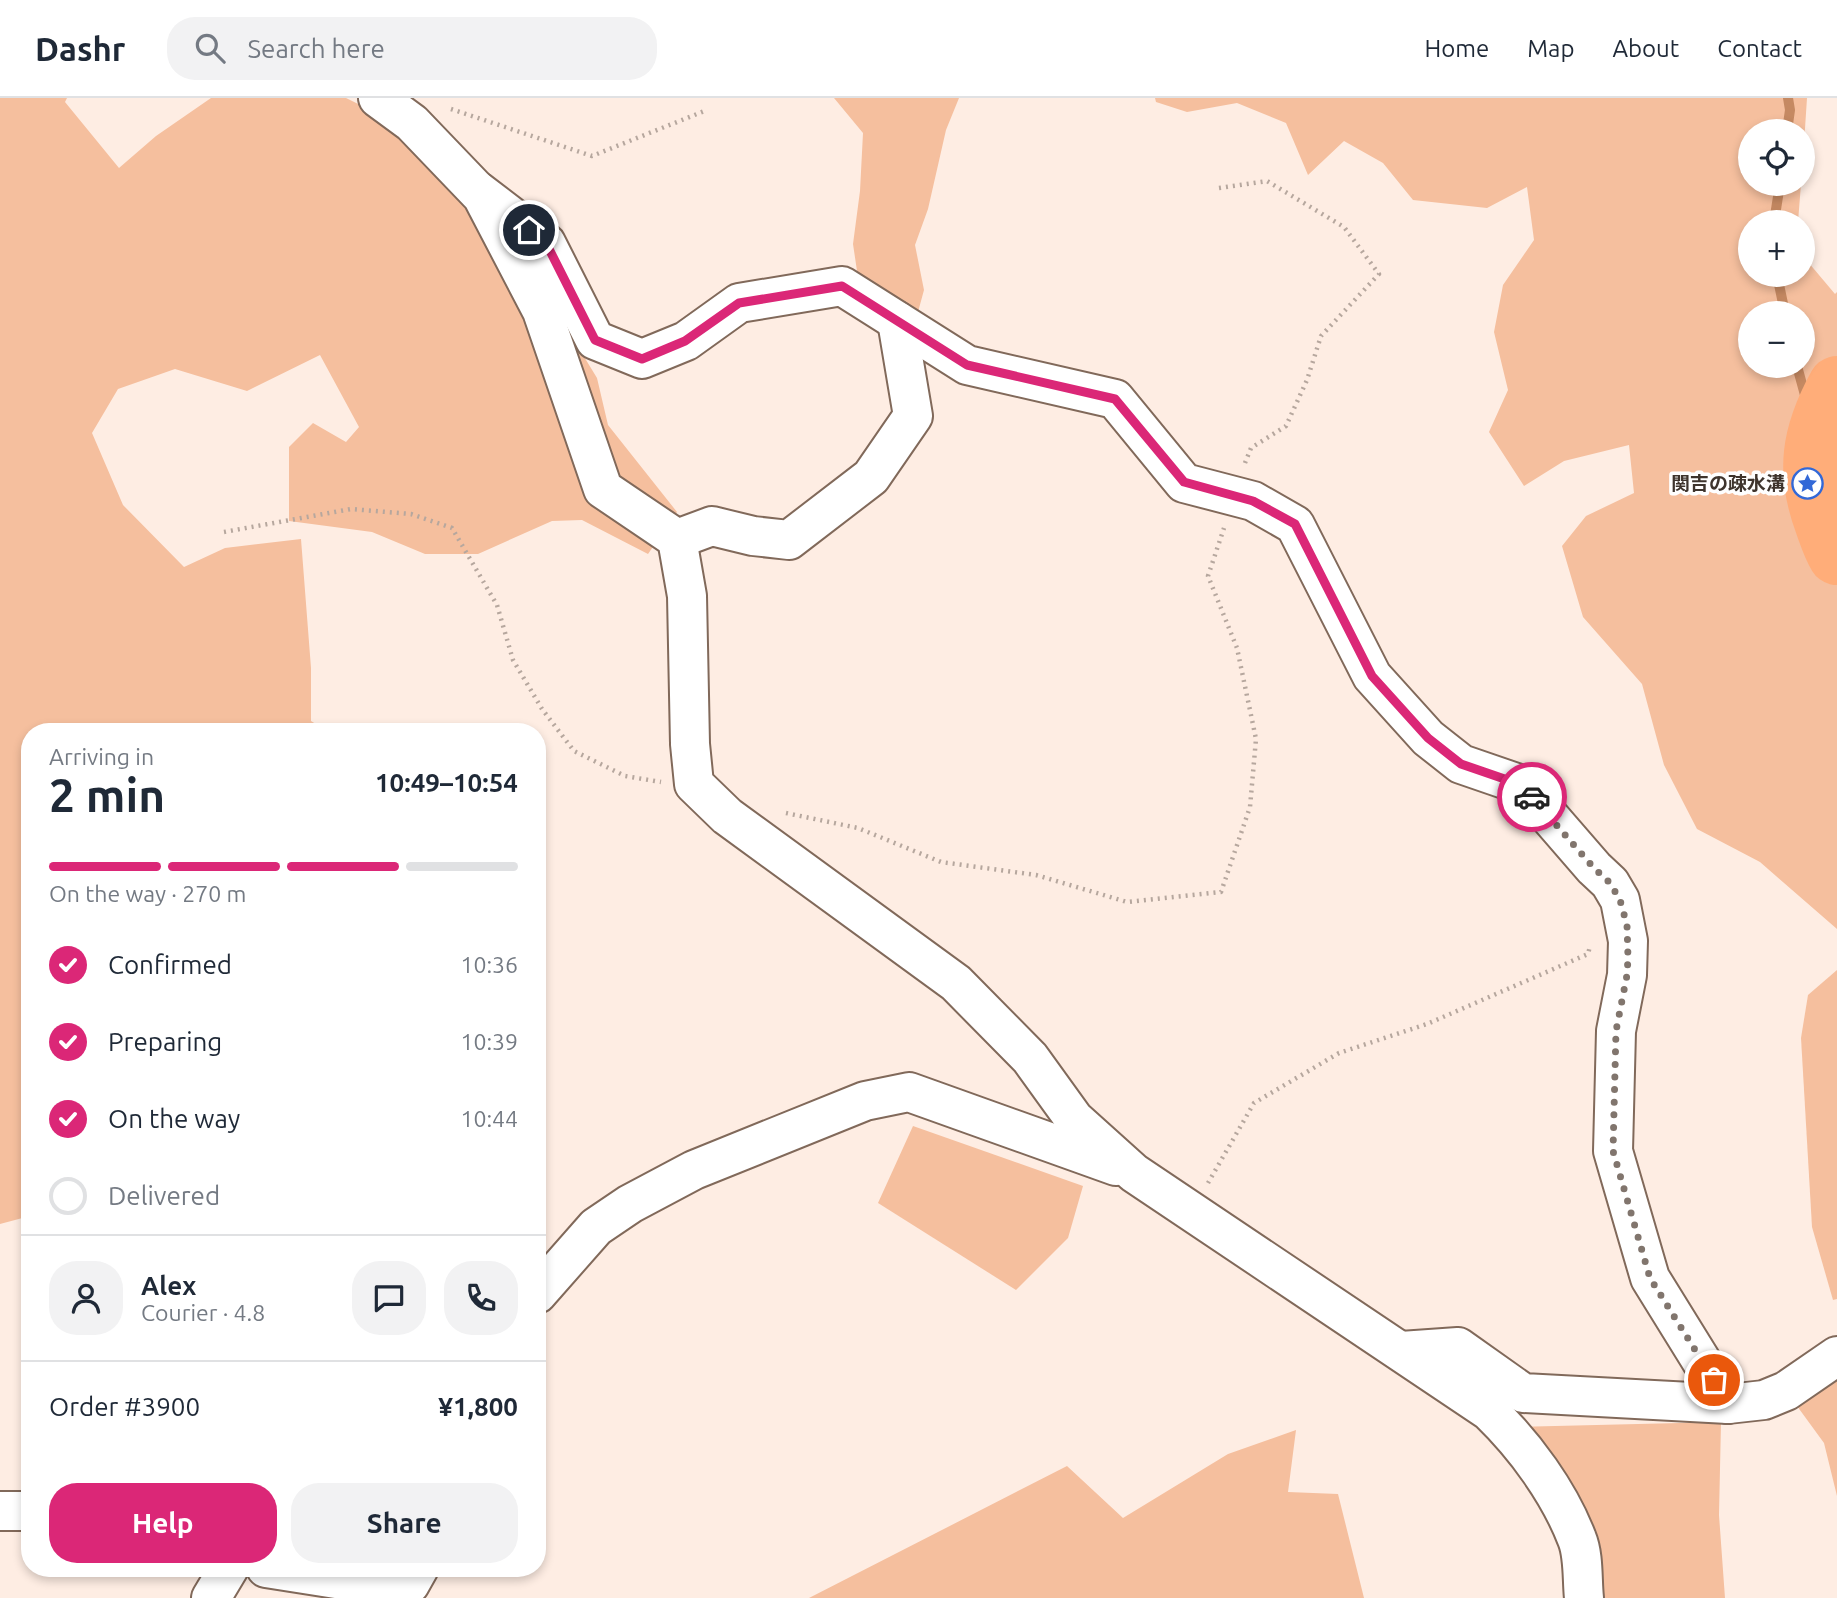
<!DOCTYPE html>
<meta charset="utf-8">
<style>
:root{--surface:#fff;--page:#f2f2f3;--text:#1f2937;--muted:#747a83;--line:#e0e1e3;--accent:#db2777}
body{margin:0;font-family:Ubuntu,"Noto Sans JP",sans-serif;background:var(--page);color:var(--text);height:100vh;display:flex;flex-direction:column;font-size:26px;white-space:nowrap}
*{box-sizing:border-box;margin:0}
p{font-size:23px;color:var(--muted)}
.icon{flex:none;width:38px;height:38px;fill:none;stroke:currentColor;stroke-width:2;stroke-linecap:round;stroke-linejoin:round}
.map{position:relative;flex:1;overflow:hidden}
.side{position:absolute;left:21px;top:625px;width:525px;height:854px;display:flex;flex-direction:column;background:var(--surface);border-radius:28px;box-shadow:0 4px 10px #0003}
.side>*{flex:none}
.tools{position:absolute;left:1738px;top:21px;display:grid;gap:14px}
.tools a{display:grid;place-items:center;width:77px;height:77px;border-radius:50%;background:var(--surface);box-shadow:0 4px 10px #0003;font-size:35px}
.pin{position:absolute;display:grid;place-items:center;width:60px;height:60px;color:#fff;margin:-30px;border:4px solid #fff;border-radius:50%;box-shadow:0 2px 7px #0007}
.courier{position:absolute;display:grid;place-items:center;width:70px;height:70px;margin:-35px;border:5px solid #db2777;border-radius:50%;background:#fff;color:#222;box-shadow:0 2px 9px #0007}
.overview em{font-style:normal;font-weight:600}
.overview div{display:flex;flex-direction:column-reverse}
.overview{display:flex;align-items:center;justify-content:space-between;height:119px;padding:0 28px}
h1{font-size:46px;font-weight:600;line-height:52px}
.bar{display:grid;grid-template-columns:repeat(4,1fr);gap:10px 7px;align-content:center;height:84px;padding:0 28px}
.bar i{height:9px;border-radius:5px;background:var(--line)}
.bar .active{background:var(--accent)}
.bar p{grid-column:span 4}
.line{display:flex;align-items:center;gap:18px;padding:0 28px;border-top:2px solid var(--line)}
.line div{flex:1}
.round{display:grid;place-items:center;flex:none;width:74px;height:74px;border-radius:28px;background:var(--page)}
ol{padding:0 28px;list-style:none}
li{display:flex;align-items:center;gap:21px;height:77px}
li p{margin-inline-start:auto}
li .icon{padding:7px;border-radius:50%;background:var(--accent);color:#fff;stroke-width:4}
li:last-child{color:var(--muted)}
li i{width:38px;height:38px;border:4px solid var(--line);border-radius:50%}
.button{display:flex;gap:14px;margin-top:auto;padding:14px 28px}
.button a{flex:1;height:80px;border-radius:28px;background:var(--accent);color:#fff;font-size:28px;font-weight:600;line-height:80px;text-align:center}
.button a+a{background:var(--page);color:var(--text)}
header{display:flex;align-items:center;gap:42px;box-sizing:border-box;height:98px;padding:0 35px;background:var(--surface);border-bottom:2px solid var(--line)}
header strong{font-size:33px}
nav{display:flex;gap:38px;margin-inline-start:auto;font-size:24px}
.search{width:490px;height:63px;background:var(--page);display:flex;align-items:center;gap:18px;box-sizing:border-box;padding:0 24px;border-radius:28px;color:var(--muted);font-size:26px}
.map>svg:first-child{display:block}
.green{fill:#f5bf9e;fill-rule:evenodd}
.lines{fill:none;stroke-linecap:round;stroke-linejoin:round}
.stream{stroke:#c58962;stroke-width:10}
.river{stroke:#ffad79;stroke-width:58}
.minor-casing{stroke:#81695a;stroke-width:42}
.path{stroke:#b6a79e;stroke-width:4.5;stroke-dasharray:2 5;stroke-linecap:butt}
.minor{stroke:#fff;stroke-width:38}
.done{stroke:#81756d;stroke-width:7;stroke-dasharray:0 12.6}
.route{stroke:#db2777;stroke-width:9}
.labels{text-anchor:middle;stroke-width:7;stroke-linejoin:round;paint-order:stroke}
.poi-label{font-size:19px;font-weight:bold;fill:#3e342d;stroke:#fefefe;text-anchor:end}
</style>
<header>
<strong>Dashr</strong>
<div class="search"><svg class="icon" aria-label="search" viewBox="0 0 24 24"><circle cx="10" cy="10" r="6"/><path d="M15 15l6 6"/></svg>Search here</div>
<nav><a>Home</a><a>Map</a><a>About</a><a>Contact</a></nav>
</header>
<div class="map">
<svg width="1837" height="1500" viewBox="0 0 1837 1500">
<rect width="100%" height="100%" fill="#feede3"/>
<g class="green">
<polygon points="0,0 67,0 65,4 119,70 156,38 211,0 346,0 403,28 538,183 597,280 608,327 677,414 648,456 582,422 552,423 478,456 425,456 372,434 289,423 289,349 313,325 346,344 359,329 320,257 247,293 175,271 118,291 92,335 123,407 184,469 225,450 301,441 311,570 311,623 327,633 30,634 30,1118 0,1126"/>
<polygon points="834,0 959,0 946,32 928,111 915,147 924,192 918,214 860,193 853,146 860,93 863,35"/>
<path d="M1155 0H1807L1803 61 1802 33H1750V86H1801L1798 124H1750V177H1802L1803 158 1835 196 1837 194V831L1760 764 1697 731 1664 667 1642 586 1583 519 1562 448 1586 418 1634 395 1629 347 1564 363 1524 388 1489 334 1508 292 1494 234 1503 187 1534 142 1527 89 1487 110 1413 102 1383 65 1344 43 1308 77 1286 25 1237 5 1187 14 1156 4ZM1802 215V268H1750V215Z"/>
<polygon points="1837,872 1837,1201 1833,1202 1812,1129 1801,940 1808,897"/>
<polygon points="913,1028 1083,1088 1068,1140 1016,1192 878,1105"/>
<polygon points="1837,1280 1837,1398 1824,1345 1797,1308"/>
<polygon points="1721,1324 1719,1417 1725,1500 1605,1500 1585,1435 1515,1329"/>
<polygon points="1296,1332 1288,1394 1338,1396 1364,1500 809,1500 1067,1368 1123,1420 1228,1356"/>
</g>
<g class="lines">
<g class="stream">
<polyline points="1787,33 1790,12 1788,0"/>
<polyline points="1774,124 1780,86"/>
<polyline points="1777,177 1785,215"/>
<polyline points="1797,268 1816,337"/>
</g>
<path class="river" d="M1837 287C1810 336 1804 374 1824 427 1828 438 1831 448 1837 458"/>
<defs>
<g id="minor">
<path d="M378 0 412 25 482 98 542 213 603 391 677 441 687 498 690 646 694 686 727 718 956 885 1030 960 1074 1021 1134 1075 1489 1313C1525 1348 1559 1394 1577 1441 1584 1458 1582 1482 1584 1500"/>
<polyline points="478,93 546,145 595,242 642,261 686,243 739,205 842,188 967,267 1115,301 1184,385 1253,403 1295,427 1372,578 1428,640 1461,666 1522,687 1594,770 1610,785 1620,802 1628,843 1627,877 1616,933 1613,1053 1650,1180 1728,1306"/>
<polyline points="677,441 712,428 753,438 789,442 871,379 913,318 897,223"/>
<polyline points="537,1196 596,1129 630,1106 694,1072 865,1003 909,994 1116,1068"/>
<polyline points="1401,1253 1458,1249 1523,1295 1728,1306 1764,1302 1786,1293 1837,1258"/>
<polyline points="0,1413 30,1413"/>
<polyline points="266,1470 400,1491 410,1486 419,1470"/>
<polyline points="211,1500 229,1470"/>
</g>
</defs>
<use href="#minor" class="minor-casing"/>
<g class="path">
<polyline points="451,11 592,58 707,12"/>
<polyline points="1219,90 1267,83 1344,129 1379,176 1321,238 1307,282 1286,328 1251,350 1245,365"/>
<polyline points="224,434 351,411 411,416 452,430 497,507 513,562 542,611 574,653 625,678 661,684"/>
<polyline points="786,715 858,730 941,764 1036,777 1127,804 1221,794 1250,709 1256,641 1237,550 1208,478 1224,430"/>
<polyline points="1208,1085 1254,1005 1339,955 1427,926 1588,856 1590,848"/>
</g>
<use href="#minor" class="minor"/>
</g>
<g class="lines">
<polyline class="done" points="1532,699 1594,770 1610,785 1620,802 1627,827 1628,860 1627,877 1616,933 1613,1053 1650,1180 1714,1282"/>
<polyline class="route" points="529,132 546,145 595,242 642,261 685,243 739,205 842,188 967,267 1115,301 1184,384 1253,403 1295,426 1372,578 1428,640 1461,666 1522,687 1532,699"/>
</g>
<defs>
<symbol id="sight-ring" viewBox="-11 -11 22 22"><circle r="9.5" fill="#fefefe" stroke="#3268d7" stroke-width="1.5"/><path d="M0-6L1.8-2.2L6-1.7L2.9 1.2L3.7 5.4L0 3.3L-3.7 5.4L-2.9 1.2L-6-1.7L-1.8-2.2Z" fill="#3268d7"/></symbol>
</defs>
<g fill-rule="evenodd">
<use href="#sight-ring" x="1790" y="368" width="35" height="35"/>
</g>
<g class="labels">
<g class="poi-label">
<text x="1785" y="392">関吉の疎水溝</text>
</g>
</g>
</svg>
<div class="tools">
<a><svg class="icon" aria-label="locate" viewBox="0 0 24 24"><circle cx="12" cy="12" r="6"/><path d="M12 2v4M12 18v4M2 12h4M18 12h4"/></svg></a>
<a>+</a>
<a>−</a>
</div>
<div class="pin" style="left:1714px;top:1282px;background:#ea580c"><svg class="icon" aria-label="bag" viewBox="0 0 24 24"><path d="M5 8h14l-1 12H6zM9 8a3 3 0 0 1 6 0"/></svg></div>
<div class="pin" style="left:529px;top:132px;background:#1f2937"><svg class="icon" aria-label="home" viewBox="0 0 24 24"><path d="M3 11l9-7 9 7M6 9v11h12V9"/></svg></div>
<div class="courier" style="left:1532px;top:699px"><svg class="icon" aria-label="car" viewBox="0 0 24 24"><path d="M5 17H2v-5l4-1 3-4h7l3 4 3 1v5h-3M9 17h6M6 11h13"/><circle cx="7" cy="17" r="2"/><circle cx="17" cy="17" r="2"/></svg></div>
<section class="side">
<div class="overview"><div><h1>2 min</h1><p>Arriving in</p></div><em>10:49–10:54</em></div>
<div class="bar"><i class="active"></i><i class="active"></i><i class="active"></i><i></i><p>On the way · 270 m</p></div>
<ol>
<li><svg class="icon" aria-label="check" viewBox="0 0 24 24"><path d="M5 12l5 5 9-10"/></svg>Confirmed<p>10:36</p></li>
<li><svg class="icon" aria-label="check" viewBox="0 0 24 24"><path d="M5 12l5 5 9-10"/></svg>Preparing<p>10:39</p></li>
<li><svg class="icon" aria-label="check" viewBox="0 0 24 24"><path d="M5 12l5 5 9-10"/></svg>On the way<p>10:44</p></li>
<li><i></i>Delivered</li>
</ol>
<div class="line" style="height:126px"><a class="round"><svg class="icon" aria-label="person" viewBox="0 0 24 24"><circle cx="12" cy="8" r="4"/><path d="M4 21q1-7 8-7t8 7"/></svg></a><div><b>Alex</b><p>Courier · 4.8</p></div><a class="round"><svg class="icon" aria-label="chat" viewBox="0 0 24 24"><path d="M4 5h16v11H9l-5 4z"/></svg></a><a class="round"><svg class="icon" aria-label="phone" viewBox="0 0 24 24"><path d="M5 4h4l2 5-3 2q2 4 5 5l2-3 5 2v4C11 20 4 13 5 4z"/></svg></a></div>
<div class="line" style="height:91px"><div>Order #3900</div><b>¥1,800</b></div>
<div class="button"><a>Help</a><a>Share</a></div>
</section>
</div>
